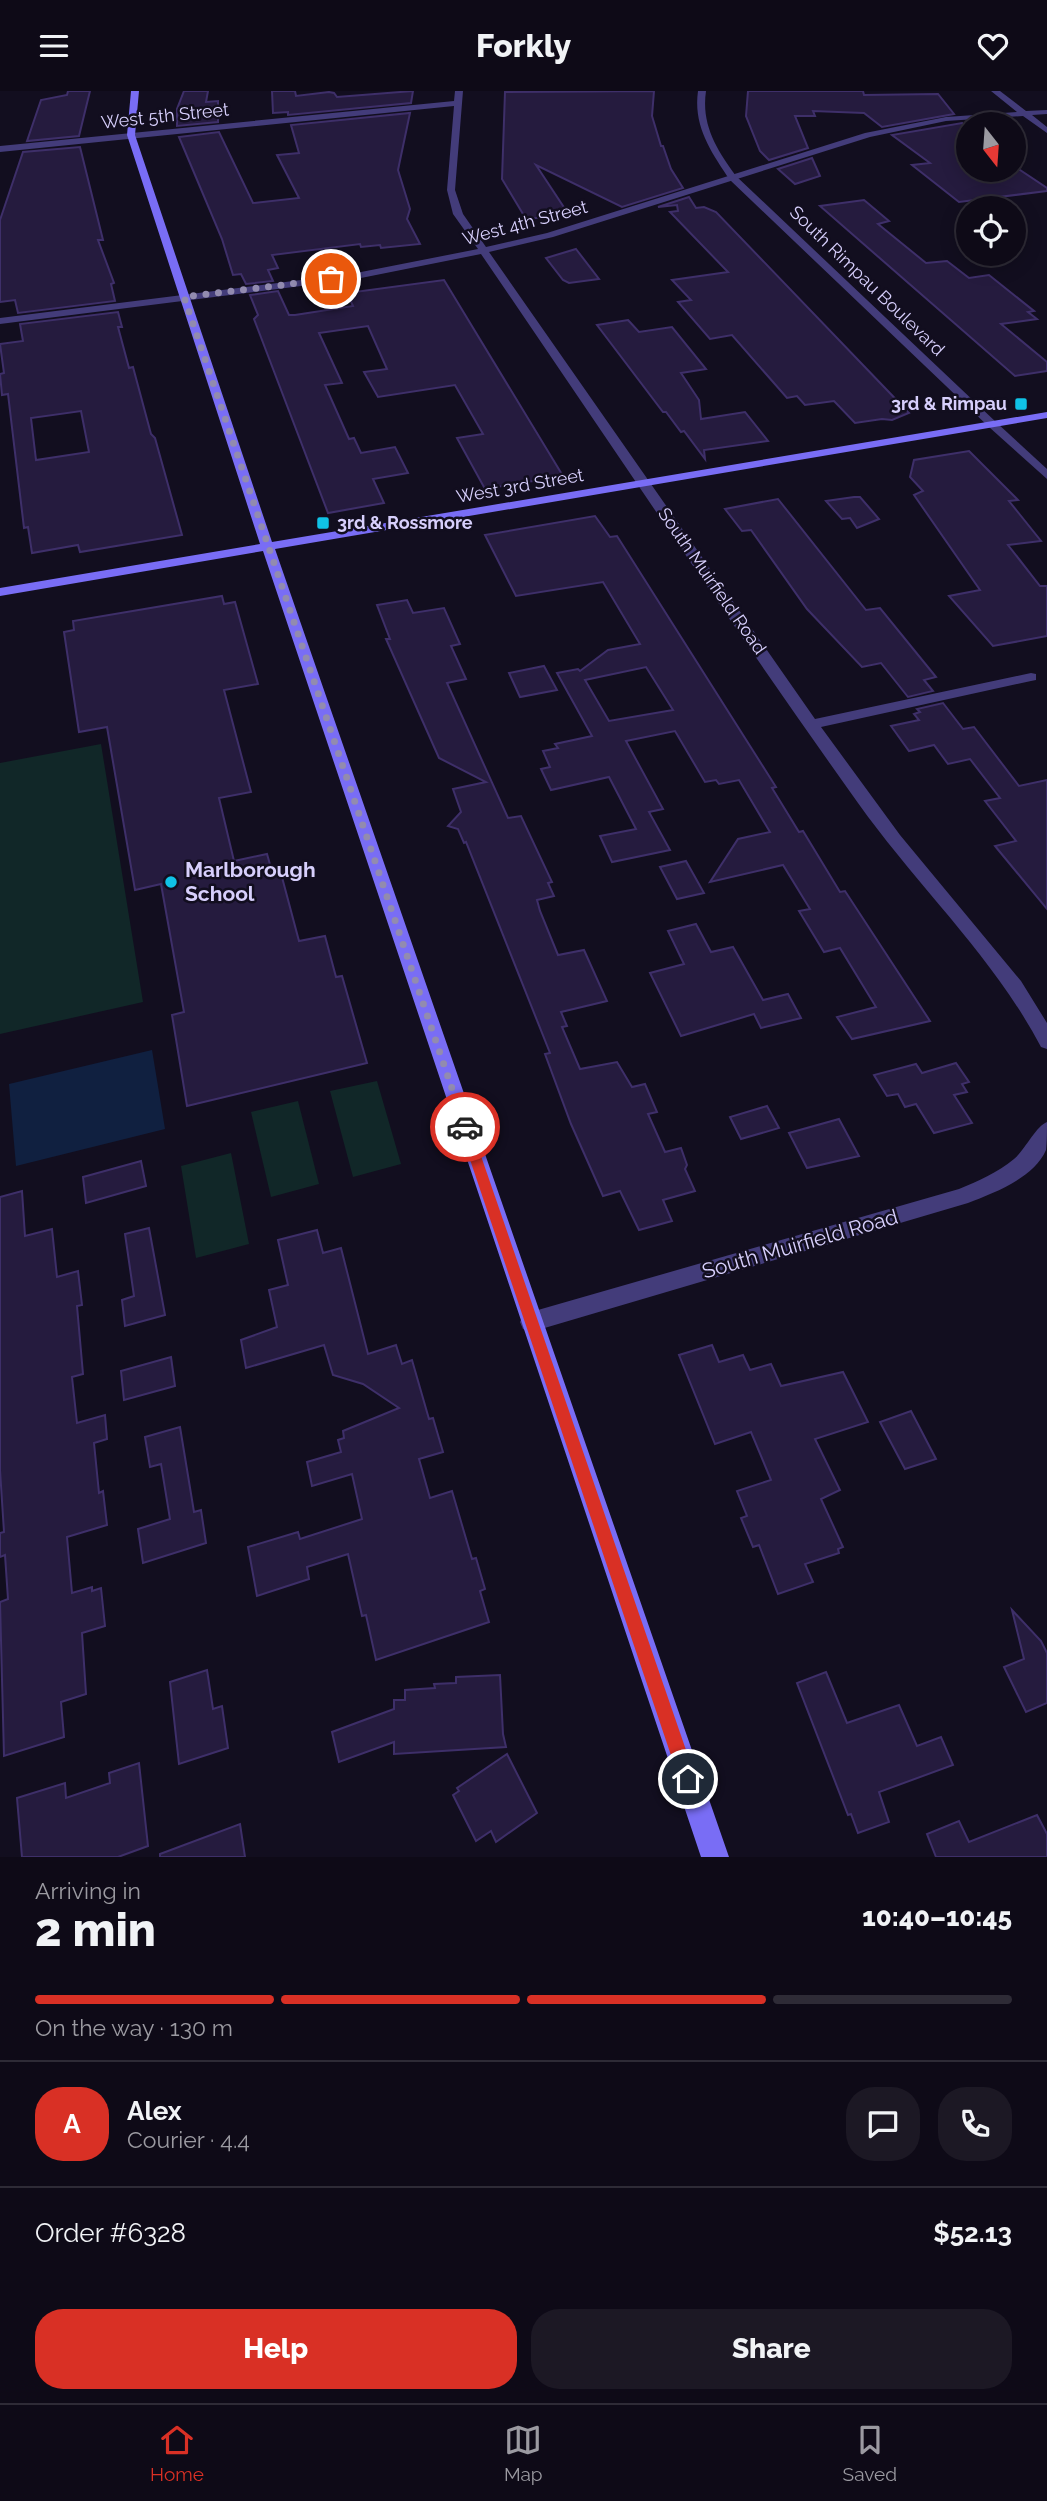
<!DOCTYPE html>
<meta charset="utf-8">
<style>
:root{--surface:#0e0a17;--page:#1c1824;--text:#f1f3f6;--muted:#9b9aa1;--line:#2e2b36;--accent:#d93025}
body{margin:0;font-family:Raleway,sans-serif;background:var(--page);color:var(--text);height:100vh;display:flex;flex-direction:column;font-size:26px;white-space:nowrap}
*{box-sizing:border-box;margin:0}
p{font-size:23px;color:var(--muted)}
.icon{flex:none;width:38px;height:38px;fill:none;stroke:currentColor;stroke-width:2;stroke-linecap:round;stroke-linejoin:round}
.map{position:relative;height:1766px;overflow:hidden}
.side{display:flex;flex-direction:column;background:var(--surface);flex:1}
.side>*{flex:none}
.needle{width:46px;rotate:163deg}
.controls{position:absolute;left:956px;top:21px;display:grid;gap:14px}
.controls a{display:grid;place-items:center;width:70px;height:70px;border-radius:50%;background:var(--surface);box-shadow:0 4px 18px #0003,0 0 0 2px var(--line);font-size:35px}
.pin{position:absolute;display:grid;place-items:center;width:60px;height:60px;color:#fff;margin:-30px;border:4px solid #fff;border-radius:50%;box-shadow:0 2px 7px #0007}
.courier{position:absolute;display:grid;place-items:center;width:70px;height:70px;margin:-35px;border:5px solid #d93025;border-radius:50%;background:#fff;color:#222;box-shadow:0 2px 9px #0007}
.headline em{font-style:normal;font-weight:800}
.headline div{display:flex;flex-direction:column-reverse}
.headline{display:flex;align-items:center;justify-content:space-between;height:119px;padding:0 35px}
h1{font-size:46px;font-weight:800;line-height:52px}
.bar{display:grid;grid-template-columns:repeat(4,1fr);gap:10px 7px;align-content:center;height:84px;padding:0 35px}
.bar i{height:9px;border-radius:5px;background:var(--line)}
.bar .selected{background:var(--accent)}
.bar p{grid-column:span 4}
.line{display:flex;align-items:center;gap:18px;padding:0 35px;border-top:2px solid var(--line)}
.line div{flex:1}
.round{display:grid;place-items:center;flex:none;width:74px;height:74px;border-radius:28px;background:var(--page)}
.primary-button{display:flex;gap:14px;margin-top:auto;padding:14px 35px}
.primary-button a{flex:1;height:80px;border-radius:28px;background:var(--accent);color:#fff;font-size:28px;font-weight:800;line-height:80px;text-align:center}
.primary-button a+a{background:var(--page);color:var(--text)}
header{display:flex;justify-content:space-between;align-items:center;height:91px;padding:0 35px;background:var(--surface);font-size:32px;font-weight:800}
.dock{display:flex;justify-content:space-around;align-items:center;height:98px;border-top:2px solid var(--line);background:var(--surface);font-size:19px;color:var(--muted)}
.dock a{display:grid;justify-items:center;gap:4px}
.dock .selected{color:var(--accent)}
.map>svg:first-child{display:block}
.green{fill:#112728}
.water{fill:#102040}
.building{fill:#251b3e;stroke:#3e2f69;stroke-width:2;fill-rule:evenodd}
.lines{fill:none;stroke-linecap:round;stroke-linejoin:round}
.minor{fill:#433c7a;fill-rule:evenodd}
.tertiary{fill:#433c7a;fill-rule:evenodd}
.secondary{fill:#796df5;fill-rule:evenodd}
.route{fill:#d93025}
.done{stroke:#928baf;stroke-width:7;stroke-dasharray:0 12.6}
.poi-dot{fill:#10c2e6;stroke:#120e1f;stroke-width:2.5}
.labels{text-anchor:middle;stroke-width:5;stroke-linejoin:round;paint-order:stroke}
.far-street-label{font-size:18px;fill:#d7cffc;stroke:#120e1f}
.far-poi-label{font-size:18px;font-weight:bold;fill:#d7cffc;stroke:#120e1f;text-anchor:end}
.poi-label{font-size:21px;font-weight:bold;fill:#d7cffc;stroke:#120e1f;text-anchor:start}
.street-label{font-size:21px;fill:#d7cffc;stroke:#120e1f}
</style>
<header><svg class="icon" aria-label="menu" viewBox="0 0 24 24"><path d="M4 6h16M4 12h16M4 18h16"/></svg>Forkly<svg class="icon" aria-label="heart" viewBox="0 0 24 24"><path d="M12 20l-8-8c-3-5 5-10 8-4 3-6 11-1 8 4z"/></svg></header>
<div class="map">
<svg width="1047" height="1766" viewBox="0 0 1047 1766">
<rect width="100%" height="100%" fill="#120e1f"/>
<g class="green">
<polygon points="101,653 143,911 0,943 0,672"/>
<polygon points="377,990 401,1073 353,1086 330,1000"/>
<polygon points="298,1010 319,1093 271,1106 251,1021"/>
<polygon points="231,1062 249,1153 196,1167 181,1075"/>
</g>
<polygon class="water" points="152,959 165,1038 16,1075 9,993"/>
<g class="building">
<polygon points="68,0 90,0 79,45 27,50 41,9 67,4"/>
<polygon points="184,0 208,0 206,11 218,10 218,31 177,35 177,18"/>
<polygon points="272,0 295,0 296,5 329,1 334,2 337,6 413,0 411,12 288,24 288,21 273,22"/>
<polygon points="654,0 652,25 661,55 663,55 671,78 683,97 622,116 536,74 569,124 526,128 502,88 505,1"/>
<polygon points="748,0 863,0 864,4 938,3 954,23 882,36 864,22 813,20 815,25 795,25 808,57 769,69 760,60 746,25"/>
<polygon points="410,22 398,79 410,118 407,128 420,153 381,157 380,154 361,156 360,153 272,164 278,177 268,179 273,190 246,193 241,183 233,184 222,148 179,46 219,41 253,112 299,107 277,64 299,62 291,34"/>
<polygon points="962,32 968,39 968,79 1020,79 1047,97 1047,100 959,111 912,74 930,72 892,44"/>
<polygon points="80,56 103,149 98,149 114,192 111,193 115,210 18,222 15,209 0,211 0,129 23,61"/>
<polygon points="812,67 820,85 795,93 778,78"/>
<polygon points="689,106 696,117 704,116 716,121 909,322 892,329 882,328 855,332 834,310 805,314 797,305 787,307 732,244 710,248 678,211 691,209 672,189 728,181 670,121 678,120 677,114 658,116"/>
<polygon points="864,109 889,130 878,133 926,172 947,170 969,187 989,184 1034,220 1028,221 1037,228 1001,233 1047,271 1047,280 1015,285 820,115"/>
<polygon points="576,158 599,188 569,192 563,189 546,167"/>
<polygon points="444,189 563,385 485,398 457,347 483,343 455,294 378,306 364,281 387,278 368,235 319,242 342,292 325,294 349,348 354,347 361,362 395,356 408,382 373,388 384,412 328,422 254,228 258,224 250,204 278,200 289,224 295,224 353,215 347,202"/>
<path d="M118 221 122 236H118L129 277 133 276 151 343 155 347 182 444 80 461 78 454 32 462 28 436 24 437 8 303 2 304 0 283 4 282 0 253 23 250 20 233ZM81 320 89 361 36 369 31 327Z"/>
<polygon points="628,229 639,241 672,236 706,278 681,282 699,309 701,328 745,321 768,350 704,359 705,368 684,340 681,341 666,321 663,321 597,234"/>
<polygon points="969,360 1018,409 1009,410 1041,450 1008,454 1040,495 1047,495 1047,545 993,555 949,505 980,499 914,404 923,400 910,386 914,369"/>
<polygon points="854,406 860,406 879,428 857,437 850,427 842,428 826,410"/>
<polygon points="778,408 866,519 880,517 936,586 924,589 933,600 908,606 881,572 862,576 807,518 751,439 742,440 725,418"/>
<path d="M595 425 610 446 617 445 776 696 772 697 799 741 803 740 840 801 845 800 930 930 852 948 837 926 876 916 840 857 824 861 799 820 810 818 783 774 710 791 738 748 770 741 739 689 719 693 716 689 705 691 675 640 626 650 663 718 649 721 670 759 612 771 600 745 636 738 609 686 551 699 541 678 550 676 543 660 558 657 555 653 592 645 557 582 578 578 580 580 608 559 640 553 603 491 516 505 485 444ZM646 576 673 619 609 630 585 589Z"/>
<polygon points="222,505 224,513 235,511 258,593 224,599 251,701 219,707 234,770 267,763 271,777 279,775 299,850 325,845 336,886 342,885 367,972 187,1015 172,924 184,921 161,793 135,799 107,636 79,641 64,541 74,539 73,530"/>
<polygon points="407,509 413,522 444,517 460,553 451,555 466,588 447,592 508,727 521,725 552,791 548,792 554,805 537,809 540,820 558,864 584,859 607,910 561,921 567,935 562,936 580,978 617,971 632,996 645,993 657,1021 648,1023 665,1061 681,1057 687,1074 685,1078 695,1100 663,1109 672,1130 639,1139 620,1100 603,1105 571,1033 545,963 550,962 466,751 464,752 458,738 448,735 461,721 453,698 486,691 439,667 386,548 390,548 377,514"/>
<polygon points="544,575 557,599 520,606 509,582"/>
<polygon points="943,612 963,638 974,636 1019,695 1047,689 1047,818 995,755 1016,750 985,710 1000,707 970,668 948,673 934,654 909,660 891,635 919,629 914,623 920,621 917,618"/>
<polygon points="686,770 704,802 677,808 660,776"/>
<polygon points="696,833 711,861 733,856 763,909 788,903 801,927 761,937 754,923 681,945 650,882 684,873 668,840"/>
<polygon points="956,972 969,991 962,993 967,1001 954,1004 972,1032 934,1042 916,1013 905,1016 898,1003 887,1005 874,984 916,973 922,982"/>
<polygon points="767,1015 779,1037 741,1048 730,1026"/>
<polygon points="839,1028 859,1065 807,1077 789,1042"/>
<polygon points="141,1070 146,1095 86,1112 83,1086"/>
<polygon points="22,1100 25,1145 52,1138 57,1186 78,1180 82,1214 77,1215 83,1283 72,1286 77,1332 105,1324 107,1348 94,1352 99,1402 103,1400 107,1434 67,1446 72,1502 92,1496 92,1500 101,1497 105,1535 82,1542 86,1603 61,1611 64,1646 4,1665 0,1511 8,1508 5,1464 0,1466 0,1442 4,1441 0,1379 0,1106"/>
<polygon points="149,1137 165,1224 125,1235 122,1209 134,1205 125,1143"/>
<polygon points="317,1139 323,1162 341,1157 368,1263 396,1254 402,1273 412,1269 429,1328 433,1327 443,1361 419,1368 430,1407 452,1400 472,1468 476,1467 485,1498 480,1500 489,1531 376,1569 366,1524 362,1525 348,1463 307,1476 309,1488 257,1505 248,1456 298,1441 300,1448 362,1428 352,1383 312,1395 307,1371 341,1361 338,1349 344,1347 343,1340 399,1317 363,1293 333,1284 324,1254 246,1277 241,1249 277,1236 269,1199 288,1194 278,1149"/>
<polygon points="712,1254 719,1271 743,1264 750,1279 771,1273 781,1295 843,1281 868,1331 815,1348 840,1399 821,1408 843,1456 838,1458 839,1462 805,1473 813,1491 778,1503 759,1454 753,1456 741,1427 747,1425 737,1400 771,1389 751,1341 715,1353 679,1264"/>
<polygon points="171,1266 175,1295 124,1309 121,1280"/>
<polygon points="911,1320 936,1368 905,1378 880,1331"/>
<polygon points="180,1336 194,1421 201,1419 206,1452 143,1472 138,1438 170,1428 161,1373 150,1376 145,1346"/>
<polygon points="1012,1519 1041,1550 1047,1562 1047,1612 1026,1621 1004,1576 1024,1568"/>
<polygon points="207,1579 213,1618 222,1615 228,1657 179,1673 170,1591"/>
<polygon points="826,1581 847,1632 899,1614 917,1655 941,1646 953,1674 879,1701 889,1731 858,1742 851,1723 848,1724 797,1592"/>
<polygon points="500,1584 503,1643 506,1656 394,1663 394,1651 339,1671 332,1641 394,1618 394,1609 405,1609 405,1599 435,1597 434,1593 456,1592 456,1586"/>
<polygon points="507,1663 537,1722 496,1751 491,1740 476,1750 453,1704 459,1700 457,1697"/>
<polygon points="139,1672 148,1755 118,1766 22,1766 17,1707 65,1692 66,1707 110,1692 109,1682"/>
<polygon points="1037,1724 1047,1743 1047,1766 936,1766 927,1743 959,1730 969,1751"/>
<polygon points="240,1733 245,1766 160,1766 160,1763"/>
</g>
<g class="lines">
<g class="minor">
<path d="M455 0H463L455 99 463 123 486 156 547 142 865 42 946 26 1017 21 991 0H1000L1026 20 1047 19V23L1032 24 1047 36V42L1023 25 946 30 870 46 553 146 489 161 815 628 1031 582 1036 583V589L1031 590 821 636 900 744 1021 890 1047 932V958L1041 956C993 865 917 795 858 712 729 531 606 346 481 163L356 188 0 233V227L356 182 478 158 453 123 447 99 454 15 0 61V55L454 10Z"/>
<polygon points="989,332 997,332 1047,378 1047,388 989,336"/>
<path d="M1047 1031C1047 1039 1047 1052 1046 1059 1034 1087 994 1102 968 1112L531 1241 523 1238 520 1231 523 1224 531 1221 959 1098C978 1090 997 1082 1014 1068 1025 1059 1036 1035 1047 1031Z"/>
</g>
<path class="tertiary" d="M698 0H706C701 34 717 59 736 85L997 332V336H989L730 89C711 61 693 35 698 0Z"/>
<polygon class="secondary" points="131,0 139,0 135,44 272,451 1047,321 1047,327 275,458 729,1766 701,1766 263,460 0,505 0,497 260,453 127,44"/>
</g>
<polygon class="route" points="465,1031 471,1036 696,1688 694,1694 688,1696 682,1694 679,1688 459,1036"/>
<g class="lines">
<polyline class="done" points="331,188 184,206 465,1036"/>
</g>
<g class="poi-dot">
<rect x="1014" y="306" width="14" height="14" rx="3.5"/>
<rect x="316" y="425" width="14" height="14" rx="3.5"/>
<circle cx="171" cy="791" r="7"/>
</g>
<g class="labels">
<g class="far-street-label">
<text transform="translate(165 25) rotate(-6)" y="6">West 5th Street</text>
<text transform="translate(525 132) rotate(-15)" y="6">West 4th Street</text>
<text transform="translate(867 190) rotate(44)" y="6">South Rimpau Boulevard</text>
<text transform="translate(520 395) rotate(-10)" y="6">West 3rd Street</text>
<text transform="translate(712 490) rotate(55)" y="6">South Muirfield Road</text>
</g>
<g class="far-poi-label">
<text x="1007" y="319">3rd &amp; Rimpau</text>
<text x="337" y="438" text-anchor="start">3rd &amp; Rossmore</text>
</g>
<g class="poi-label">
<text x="185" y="786">Marlborough<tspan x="185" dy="24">School</tspan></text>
</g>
<g class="street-label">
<text transform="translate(800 1153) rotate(-16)" y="7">South Muirfield Road</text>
</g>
</g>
</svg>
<div class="controls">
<a><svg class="needle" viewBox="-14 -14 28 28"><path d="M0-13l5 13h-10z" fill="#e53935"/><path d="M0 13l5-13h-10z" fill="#9b9aa1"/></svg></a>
<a><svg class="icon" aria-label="locate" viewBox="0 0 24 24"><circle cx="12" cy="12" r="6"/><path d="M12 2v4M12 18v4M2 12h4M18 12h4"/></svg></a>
</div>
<div class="pin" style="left:331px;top:188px;background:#ea580c"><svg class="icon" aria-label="bag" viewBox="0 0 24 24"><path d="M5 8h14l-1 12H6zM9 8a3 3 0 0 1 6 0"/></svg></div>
<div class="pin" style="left:688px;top:1688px;background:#1f2937"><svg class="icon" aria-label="home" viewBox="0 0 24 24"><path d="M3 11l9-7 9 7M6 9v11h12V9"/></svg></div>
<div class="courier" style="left:465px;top:1036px"><svg class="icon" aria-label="car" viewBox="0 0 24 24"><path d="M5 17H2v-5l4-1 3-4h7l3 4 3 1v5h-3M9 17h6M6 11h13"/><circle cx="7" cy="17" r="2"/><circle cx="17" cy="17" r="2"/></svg></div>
</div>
<section class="side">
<div class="headline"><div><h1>2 min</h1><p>Arriving in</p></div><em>10:40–10:45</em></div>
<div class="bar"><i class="selected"></i><i class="selected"></i><i class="selected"></i><i></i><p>On the way · 130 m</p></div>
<div class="line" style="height:126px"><b class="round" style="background:var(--accent);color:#fff">A</b><div><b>Alex</b><p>Courier · 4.4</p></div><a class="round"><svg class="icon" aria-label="chat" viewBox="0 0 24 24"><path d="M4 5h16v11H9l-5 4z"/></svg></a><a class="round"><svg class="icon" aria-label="phone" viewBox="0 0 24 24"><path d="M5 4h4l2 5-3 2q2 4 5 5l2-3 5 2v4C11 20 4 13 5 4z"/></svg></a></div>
<div class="line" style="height:91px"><div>Order #6328</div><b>$52.13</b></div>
<div class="primary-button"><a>Help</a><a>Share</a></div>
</section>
<nav class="dock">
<a class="selected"><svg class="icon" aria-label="home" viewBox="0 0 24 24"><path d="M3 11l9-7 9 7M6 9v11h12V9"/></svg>Home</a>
<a><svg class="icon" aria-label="map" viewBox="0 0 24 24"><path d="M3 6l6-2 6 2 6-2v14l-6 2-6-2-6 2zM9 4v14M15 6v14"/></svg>Map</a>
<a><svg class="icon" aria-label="saved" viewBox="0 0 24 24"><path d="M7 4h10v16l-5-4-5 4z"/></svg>Saved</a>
</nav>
